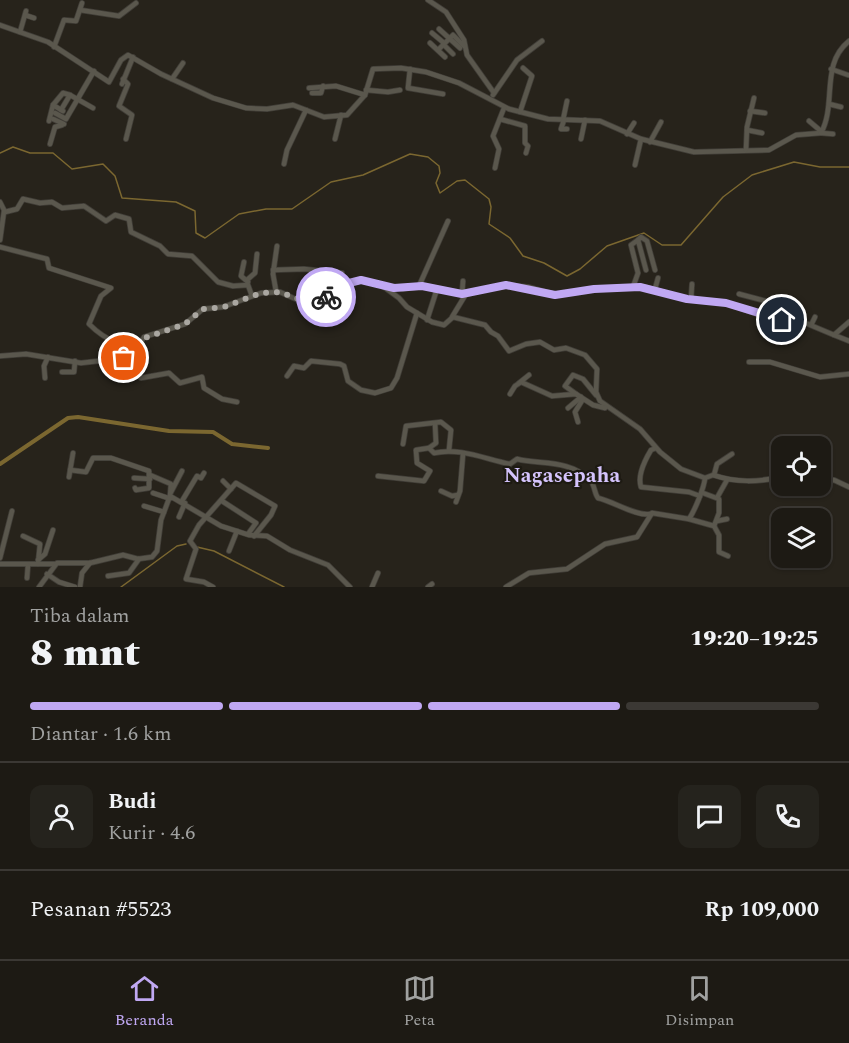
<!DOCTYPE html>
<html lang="id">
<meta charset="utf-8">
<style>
:root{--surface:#1d1a14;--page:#25231d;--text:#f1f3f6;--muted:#a0a1a0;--line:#3b3834;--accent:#c0a8f3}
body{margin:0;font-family:Spectral,serif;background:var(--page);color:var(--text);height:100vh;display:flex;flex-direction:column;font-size:22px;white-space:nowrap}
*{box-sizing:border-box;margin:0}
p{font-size:20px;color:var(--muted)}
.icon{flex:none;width:33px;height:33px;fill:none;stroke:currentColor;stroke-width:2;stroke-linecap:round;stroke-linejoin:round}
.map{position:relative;height:587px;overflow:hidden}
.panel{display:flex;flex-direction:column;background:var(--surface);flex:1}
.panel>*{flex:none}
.tools{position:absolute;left:771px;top:436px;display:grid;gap:12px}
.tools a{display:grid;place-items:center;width:60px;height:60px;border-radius:12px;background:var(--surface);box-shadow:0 2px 4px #0004,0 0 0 2px var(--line);font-size:30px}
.pin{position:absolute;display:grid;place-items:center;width:51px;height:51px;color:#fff;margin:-26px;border:3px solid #fff;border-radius:50%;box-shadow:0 2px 6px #0007}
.courier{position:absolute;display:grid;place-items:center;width:60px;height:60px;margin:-30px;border:4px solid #c0a8f3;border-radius:50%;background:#fff;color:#222;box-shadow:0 2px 8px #0007}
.headline em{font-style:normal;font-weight:800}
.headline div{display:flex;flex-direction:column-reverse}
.headline{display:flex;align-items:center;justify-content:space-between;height:102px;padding:0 30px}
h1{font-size:39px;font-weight:800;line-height:45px}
.bar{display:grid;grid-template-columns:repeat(4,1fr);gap:9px 6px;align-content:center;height:72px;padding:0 30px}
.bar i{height:8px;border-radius:4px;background:var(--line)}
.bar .selected{background:var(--accent)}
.bar p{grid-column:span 4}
.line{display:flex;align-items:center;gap:15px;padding:0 30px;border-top:2px solid var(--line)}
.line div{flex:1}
.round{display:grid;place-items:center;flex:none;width:63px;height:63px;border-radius:12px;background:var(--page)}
.dock{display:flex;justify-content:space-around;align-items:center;height:84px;border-top:2px solid var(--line);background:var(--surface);font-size:16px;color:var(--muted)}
.dock a{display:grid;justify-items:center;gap:3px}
.dock .selected{color:var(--accent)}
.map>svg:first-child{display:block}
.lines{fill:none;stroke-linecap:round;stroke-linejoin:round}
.stream{stroke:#7b6730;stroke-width:1.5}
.river{stroke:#7b6730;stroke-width:4}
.minor-casing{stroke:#413e38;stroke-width:6}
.minor{stroke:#5a574d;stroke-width:4.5}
.done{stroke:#aaa7a1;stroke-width:6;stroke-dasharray:0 10.8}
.route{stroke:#c0a8f3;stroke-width:8}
.labels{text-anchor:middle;stroke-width:4.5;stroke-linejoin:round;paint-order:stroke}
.quarter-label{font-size:21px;font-weight:bold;fill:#d4c3fc;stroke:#1d1a12}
</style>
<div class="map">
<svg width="849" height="587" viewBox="0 0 849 587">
<rect width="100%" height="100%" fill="#27231b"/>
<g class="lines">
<g class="stream">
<polyline points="0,153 13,147 30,153 53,153 72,169 103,164 115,176 122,198 176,202 195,211 196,233 205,238 239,214 266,209 292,209 331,182 363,175 410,154 428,157 439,166 440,173 436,183 440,193 457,181 465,180 489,199 491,207 489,224 510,238 523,256 544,263 567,276 580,269 607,246 644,233 662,245 681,245 723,197 752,175 794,162 820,167 849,167"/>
<polyline points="197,547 214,551 284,587"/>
<polyline points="121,587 177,546 186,544"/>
</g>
<polyline class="river" points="0,464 68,418 78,417 169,431 213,432 232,444 268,448"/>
<defs>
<g id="minor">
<polyline points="428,0 446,12 464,40 467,55 494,93"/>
<polyline points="80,10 119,16 136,3"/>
<polyline points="25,15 34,18"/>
<path d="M0 25 48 42 109 82 121 60 128 55 161 74 213 98 246 108 267 109 293 105 324 117 347 115 365 95 373 69 401 68 426 72 459 83 509 109 548 119 600 121 641 139 694 152 769 150 796 135 821 133C837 104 820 64 849 41"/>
<polyline points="439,29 460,48"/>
<polyline points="20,32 26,11"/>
<polyline points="432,33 444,43"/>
<polyline points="430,43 445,57"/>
<polyline points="443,44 453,54"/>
<polyline points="54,47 64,20 76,21 82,3"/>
<polyline points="438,50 453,35 464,46"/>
<polyline points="410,69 408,88 443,94"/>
<polyline points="831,69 848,75"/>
<polyline points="123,79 128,84 119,106 132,115 126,139"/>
<polyline points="172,79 183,63"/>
<polyline points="122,84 133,57"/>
<polyline points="309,88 336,86 365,95"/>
<polyline points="366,90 388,92 400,90"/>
<polyline points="312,93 321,93 323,86"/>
<polyline points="493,95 517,60 542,41"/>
<polyline points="829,104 841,107"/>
<polyline points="53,105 63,93 70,95"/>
<polyline points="61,110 70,95 93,108"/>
<polyline points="750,111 765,113"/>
<polyline points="520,112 532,76 523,68"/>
<polyline points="55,113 66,119 94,71"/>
<polyline points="53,119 64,124"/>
<polyline points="500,119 525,126 525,143 528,146 526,153"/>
<polyline points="563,120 567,101"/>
<polyline points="564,120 561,129 567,129"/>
<polyline points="49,121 53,105 63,111"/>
<polyline points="809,121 822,132"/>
<polyline points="747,130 762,133"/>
<polyline points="821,133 833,134"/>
<polyline points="627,134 634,123"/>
<polyline points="335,139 341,115"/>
<polyline points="581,139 585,120"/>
<polyline points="650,142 661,122"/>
<polyline points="50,144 55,127 62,125"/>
<polyline points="746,150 747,127 754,98"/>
<polyline points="284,164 287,150 306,110"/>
<polyline points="635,165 641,139"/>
<polyline points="495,168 499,149 493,136 504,108"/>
<polyline points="0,202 5,212 17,209 23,199 40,203 52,202 62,208 84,206 106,221 115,215 129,219 131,232 160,246 168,254 192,256 218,282 233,286 248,285 252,296"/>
<polyline points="0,240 4,211"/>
<polyline points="638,240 641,237 647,241 655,270"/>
<path d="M0 247 47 259 49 268 111 288 101 296 89 324C96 331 107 339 116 342V359"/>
<polyline points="244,262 241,276 248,282"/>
<polyline points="273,270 304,269 342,273"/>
<polyline points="247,280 255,273 257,254"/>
<polyline points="384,286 403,289 422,286 466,294 506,285 528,287 556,295 594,289 644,287 687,299 726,303 774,320 803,322 834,335 849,322"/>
<polyline points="419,286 448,221"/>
<polyline points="633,287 638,273 631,245 638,240 646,270"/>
<polyline points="655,289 658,278"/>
<polyline points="276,291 273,274 277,246"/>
<polyline points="462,294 463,281"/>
<polyline points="739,294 781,305 784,308 782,320"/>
<polyline points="691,299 692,284"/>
<polyline points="452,317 466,294"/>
<polyline points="427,320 437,289"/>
<polyline points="811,325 815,317"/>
<polyline points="834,335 849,341"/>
<polyline points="134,353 138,360 137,375 141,378 169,373 180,383 202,377 204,388 222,399 237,402"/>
<polyline points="0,356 26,354 81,363 124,358 134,353 144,337 185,324 203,309 223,307 261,293 280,292 300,301 309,301 339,293 349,283 361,280 380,284 399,298 407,307 432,322 444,325 453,317 485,325 491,332 498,336 509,351 526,344 540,342 554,350 566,348 585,355 597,369 596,392 600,401 640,429 660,452 681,469 705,478"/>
<polyline points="749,362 770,362 820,377 849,374"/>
<polyline points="110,371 115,359"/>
<polyline points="62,372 74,372 75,361"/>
<polyline points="287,376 294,366 304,368 311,361 340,364 344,366 348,381 361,390 375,393 391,388 397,378 417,313"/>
<polyline points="45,378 44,366 48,357"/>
<polyline points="519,383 529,375"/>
<polyline points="510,394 515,386 521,382 552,396 576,394 593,405 605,408"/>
<polyline points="576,394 565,386 573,375 583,379 596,395"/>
<polyline points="568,408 581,397"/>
<polyline points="578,422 575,412 583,399"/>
<polyline points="403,444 406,426 441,422 451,430 449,450"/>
<polyline points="429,448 436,443 435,423"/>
<path d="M656 448 651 450C645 460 637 475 641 487L689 492 700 496"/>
<polyline points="70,470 86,472 93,458 111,458 149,471 149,488 136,490 135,488"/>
<polyline points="150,475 171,484 170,496"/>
<polyline points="714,475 717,464 732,454"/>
<path d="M378 476 424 481 430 471 417 463 416 450 429 448 434 453C459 447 485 459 510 464L517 459C541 465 569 459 590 480 595 485 594 493 598 498 612 501 638 517 650 514"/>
<polyline points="69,477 73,453"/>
<polyline points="134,478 150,479"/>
<path d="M705 478 713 475C737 483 757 482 782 477"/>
<polyline points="223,481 231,489"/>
<polyline points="820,481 834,480 849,487"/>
<polyline points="441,491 452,496 458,495"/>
<polyline points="171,492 182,471"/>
<polyline points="153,493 168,498"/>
<polyline points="703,493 719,499 719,513 714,526"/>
<polyline points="718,496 727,480"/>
<polyline points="182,501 197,476 201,478 204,473"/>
<polyline points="222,501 256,523 248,534"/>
<polyline points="456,502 460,491 463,454"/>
<polyline points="144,506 164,512"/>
<polyline points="179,517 185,503"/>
<polyline points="689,519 714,526 719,535 719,552 728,556"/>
<polyline points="717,521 727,519"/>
<polyline points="23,536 40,544 38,564"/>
<polyline points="229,551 237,531"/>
<polyline points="0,558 12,511"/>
<polyline points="38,560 45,554 53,530"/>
<polyline points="0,564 55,564"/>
<polyline points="47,574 59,582 75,587"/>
<polyline points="108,576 129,573 139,559"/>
<polyline points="27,578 28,565"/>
<polyline points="39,587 57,563 90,563 123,555 138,559 152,557 157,551 161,520 170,496 221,526 249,535 267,536 290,550 328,565 350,587"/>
<polyline points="80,587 82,573 90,563"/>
<polyline points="213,587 204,582 186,579 196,549 190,541 199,525 236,483 275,506 271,515 254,536"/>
<polyline points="372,587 378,573"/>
<polyline points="428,587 432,584"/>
<path d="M506 587 529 573 567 569 605 544 637 537 652 513 689 519C695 510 704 488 705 478"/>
</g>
</defs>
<use href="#minor" class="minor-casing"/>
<use href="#minor" class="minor"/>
</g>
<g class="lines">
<polyline class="done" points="124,358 135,352 142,339 185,324 203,309 224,307 261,293 280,292 304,301 326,297"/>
<polyline class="route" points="326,297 339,293 349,283 361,280 394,288 422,286 462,294 506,285 555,295 594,289 640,287 687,299 726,303 782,320"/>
</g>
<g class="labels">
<g class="quarter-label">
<text x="562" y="482">Nagasepaha</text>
</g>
</g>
</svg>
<div class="tools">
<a><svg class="icon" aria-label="locate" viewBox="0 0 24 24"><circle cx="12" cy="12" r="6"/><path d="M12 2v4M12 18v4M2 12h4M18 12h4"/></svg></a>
<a><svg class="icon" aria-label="layers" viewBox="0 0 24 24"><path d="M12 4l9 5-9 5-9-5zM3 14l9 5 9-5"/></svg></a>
</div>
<div class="pin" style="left:124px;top:358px;background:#ea580c"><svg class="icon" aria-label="bag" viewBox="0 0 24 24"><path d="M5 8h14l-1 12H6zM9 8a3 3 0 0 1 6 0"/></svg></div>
<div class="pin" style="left:782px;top:320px;background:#1f2937"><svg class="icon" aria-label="home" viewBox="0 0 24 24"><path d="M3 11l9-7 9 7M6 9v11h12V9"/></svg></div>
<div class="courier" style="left:326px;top:297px"><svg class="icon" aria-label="bike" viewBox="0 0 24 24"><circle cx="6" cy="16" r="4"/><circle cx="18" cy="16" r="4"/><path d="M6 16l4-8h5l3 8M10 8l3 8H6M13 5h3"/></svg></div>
</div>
<section class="panel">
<div class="headline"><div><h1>8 mnt</h1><p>Tiba dalam</p></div><em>19:20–19:25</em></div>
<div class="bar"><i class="selected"></i><i class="selected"></i><i class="selected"></i><i></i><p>Diantar · 1.6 km</p></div>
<div class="line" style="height:108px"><a class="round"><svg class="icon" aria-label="person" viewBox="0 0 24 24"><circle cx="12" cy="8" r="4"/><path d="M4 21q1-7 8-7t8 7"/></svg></a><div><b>Budi</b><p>Kurir · 4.6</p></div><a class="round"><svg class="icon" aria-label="chat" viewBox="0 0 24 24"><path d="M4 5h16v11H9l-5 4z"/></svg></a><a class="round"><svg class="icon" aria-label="phone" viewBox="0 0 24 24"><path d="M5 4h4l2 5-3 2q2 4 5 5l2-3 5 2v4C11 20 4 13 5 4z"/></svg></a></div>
<div class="line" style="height:78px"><div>Pesanan #5523</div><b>Rp 109,000</b></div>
</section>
<nav class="dock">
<a class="selected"><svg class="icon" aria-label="home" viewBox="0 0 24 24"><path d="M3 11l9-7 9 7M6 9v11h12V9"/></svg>Beranda</a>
<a><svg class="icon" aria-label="map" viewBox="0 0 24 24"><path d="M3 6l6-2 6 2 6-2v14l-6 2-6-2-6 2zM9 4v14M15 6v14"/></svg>Peta</a>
<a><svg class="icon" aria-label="saved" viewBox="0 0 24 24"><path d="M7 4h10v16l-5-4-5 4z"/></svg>Disimpan</a>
</nav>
